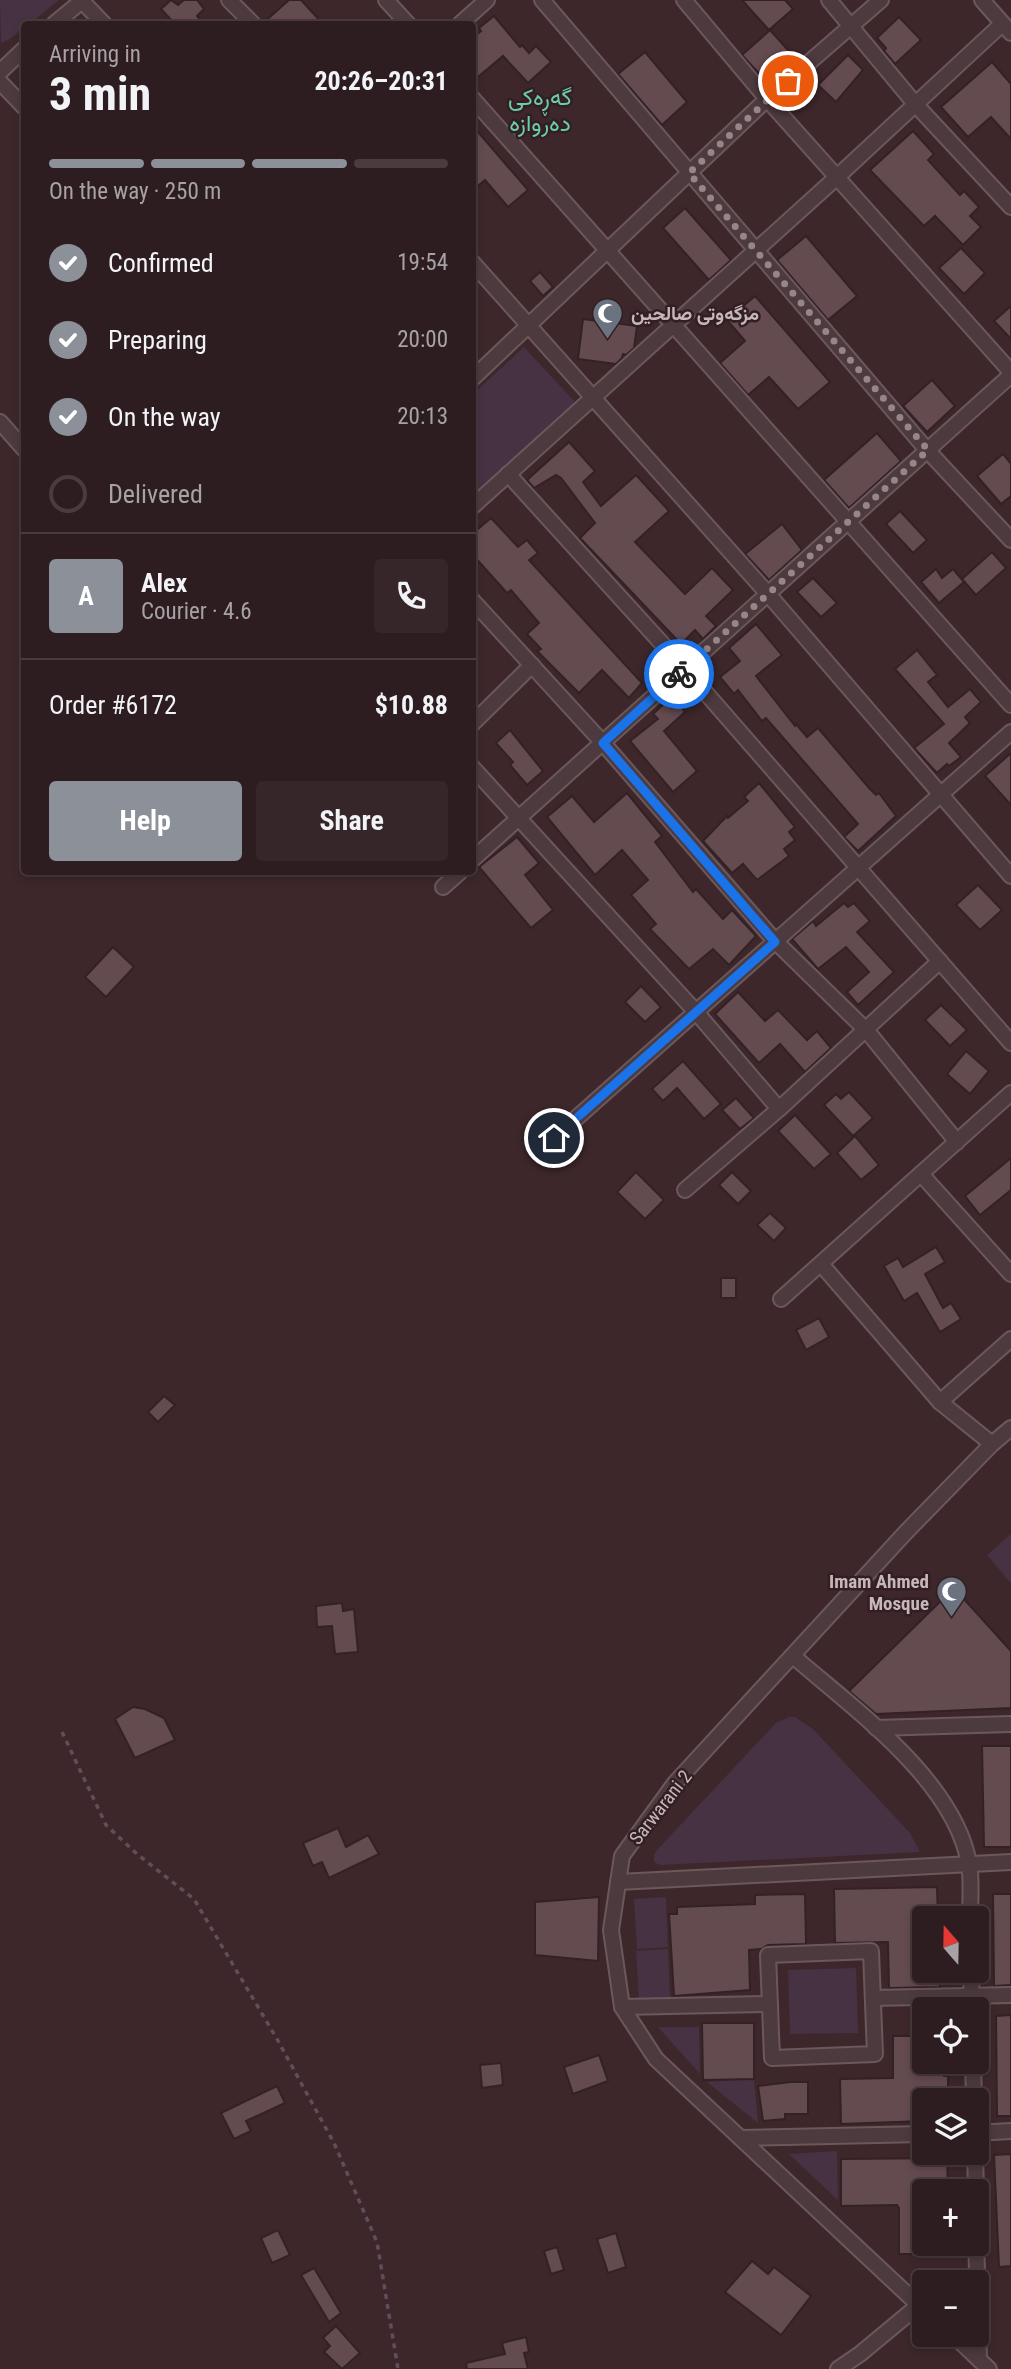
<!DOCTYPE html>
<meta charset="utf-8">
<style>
:root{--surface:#2e1d20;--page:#362629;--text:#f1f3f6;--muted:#a7a2a5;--line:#493b3e;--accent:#8c9099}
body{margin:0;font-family:"Roboto Condensed",Vazirmatn,sans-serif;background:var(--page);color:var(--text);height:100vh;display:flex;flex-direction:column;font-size:26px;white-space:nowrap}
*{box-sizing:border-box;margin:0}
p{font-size:23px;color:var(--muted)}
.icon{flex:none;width:38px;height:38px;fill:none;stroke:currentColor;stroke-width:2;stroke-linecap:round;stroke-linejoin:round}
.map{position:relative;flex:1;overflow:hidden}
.sheet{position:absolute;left:21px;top:21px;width:455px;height:854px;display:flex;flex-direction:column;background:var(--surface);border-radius:7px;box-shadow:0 4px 10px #0003,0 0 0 2px var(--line)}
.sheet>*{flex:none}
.needle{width:46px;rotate:340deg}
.tools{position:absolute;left:912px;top:1906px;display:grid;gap:14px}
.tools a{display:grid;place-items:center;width:77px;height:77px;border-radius:7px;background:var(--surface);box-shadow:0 4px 10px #0003,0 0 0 2px var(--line);font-size:35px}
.pin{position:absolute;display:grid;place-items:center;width:60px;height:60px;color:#fff;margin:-30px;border:4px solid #fff;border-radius:50%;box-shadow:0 2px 7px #0007}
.courier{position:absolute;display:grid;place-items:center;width:70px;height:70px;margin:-35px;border:5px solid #1a73e8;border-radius:50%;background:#fff;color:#222;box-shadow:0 2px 9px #0007}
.head em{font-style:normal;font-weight:700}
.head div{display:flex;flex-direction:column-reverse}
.head{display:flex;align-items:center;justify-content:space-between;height:119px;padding:0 28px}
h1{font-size:46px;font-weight:700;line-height:52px}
.bar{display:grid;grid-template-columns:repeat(4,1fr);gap:10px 7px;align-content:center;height:84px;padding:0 28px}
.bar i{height:9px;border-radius:5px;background:var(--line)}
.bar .active{background:var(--accent)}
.bar p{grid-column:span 4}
.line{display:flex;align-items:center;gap:18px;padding:0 28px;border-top:2px solid var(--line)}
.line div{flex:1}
.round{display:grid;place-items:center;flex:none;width:74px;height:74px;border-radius:7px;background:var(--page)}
ol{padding:0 28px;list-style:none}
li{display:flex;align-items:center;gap:21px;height:77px}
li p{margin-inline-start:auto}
li .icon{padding:7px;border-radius:50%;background:var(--accent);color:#fff;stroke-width:4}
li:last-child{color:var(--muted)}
li i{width:38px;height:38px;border:4px solid var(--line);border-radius:50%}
.cta{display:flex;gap:14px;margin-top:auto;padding:14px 28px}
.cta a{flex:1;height:80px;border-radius:7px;background:var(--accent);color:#fff;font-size:28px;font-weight:700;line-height:80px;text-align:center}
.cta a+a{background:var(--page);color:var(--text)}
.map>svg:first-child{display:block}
.green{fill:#463243}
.building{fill:#644b50;stroke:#342125;stroke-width:2}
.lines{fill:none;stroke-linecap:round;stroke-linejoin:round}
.minor-casing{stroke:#6b585c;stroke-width:18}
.path{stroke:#614e5b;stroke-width:3.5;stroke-dasharray:5 5;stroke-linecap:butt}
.minor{stroke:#4d3a3e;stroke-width:14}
.done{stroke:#978588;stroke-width:7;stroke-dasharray:0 12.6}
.route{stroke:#1a73e8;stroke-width:9}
.labels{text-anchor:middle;stroke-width:5;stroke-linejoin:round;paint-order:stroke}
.poi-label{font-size:19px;font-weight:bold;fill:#c8b7ba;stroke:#321f23;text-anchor:start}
.street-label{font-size:19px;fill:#c8b7ba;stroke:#321f23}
.quarter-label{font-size:23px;fill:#6dcdab;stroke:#321f23}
</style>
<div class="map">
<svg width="1011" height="2369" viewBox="0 0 1011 2369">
<rect width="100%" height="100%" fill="#3d272b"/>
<g class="green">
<polygon points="0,0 59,0 29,24 24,24 24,28 8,40 1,43"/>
<polygon points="524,347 575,402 473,494 473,394"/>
<polygon points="1011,1534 1011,1583 987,1555"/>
<polygon points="789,1717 795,1717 813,1729 910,1833 920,1852 660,1865 654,1862 654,1855 657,1850 776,1723"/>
<polygon points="666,1897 668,1947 637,1949 634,1899"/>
<polygon points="668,1949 670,1998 639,2000 636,1951"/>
<polygon points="856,1968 858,2033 790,2034 788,1970"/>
<polygon points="658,2027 699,2027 700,2074"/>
<polygon points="754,2079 758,2123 707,2082"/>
<polygon points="837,2151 838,2200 789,2154"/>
</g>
<g class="building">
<polygon points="171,0 178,5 184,0 197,0 204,9 197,16 204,24 175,24 161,9"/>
<polygon points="289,0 301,0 323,24 262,24"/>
<polygon points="742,0 785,0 793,9 769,30"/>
<polygon points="494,16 520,47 522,45 529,53 536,46 551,62 528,83 503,56 472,82 472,38 481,31 479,28"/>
<polygon points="899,17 921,40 895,64 884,51 886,48 877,38"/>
<polygon points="770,30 797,60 769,84 742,55"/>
<polygon points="645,52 687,102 662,125 618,74"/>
<polygon points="848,55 863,70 836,102 818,85"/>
<polygon points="992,62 1011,84 1011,139 991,117 968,137 941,107"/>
<polygon points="472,125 528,190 508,207 485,180 472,191"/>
<polygon points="913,131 934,154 928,160 960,195 964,191 979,207 970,216 981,227 963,245 935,216 924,226 870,170"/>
<polygon points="685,208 731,260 709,280 663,228"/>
<polygon points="806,236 857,296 828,320 777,260"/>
<polygon points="961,248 985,273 964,294 939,268"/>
<polygon points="540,272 553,287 543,296 530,281"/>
<polygon points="755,296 830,382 798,409 769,377 748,395 720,363 745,341 727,320"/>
<polygon points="1011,306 1011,339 994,321"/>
<polygon points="583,319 637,326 634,348 626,355 623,354 622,358 616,364 578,359"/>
<polygon points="932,380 955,406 927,432 903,406"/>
<polygon points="877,433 901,461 849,508 824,480"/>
<polygon points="569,442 595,471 583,482 601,506 636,475 669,511 635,542 685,594 712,568 733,590 706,616 716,626 703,639 695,630 681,644 580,538 595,523 561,478 556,475 534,488 527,480"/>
<polygon points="1003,454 1011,464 1011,496 1001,504 977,476"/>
<polygon points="900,511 927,540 913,553 886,524"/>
<polygon points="491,518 518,547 527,540 538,553 529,560 642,683 629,698 602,670 579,693 537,651 541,649 527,634 539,623 511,590 507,593 472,554 472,534"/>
<polygon points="782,524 802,550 769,580 745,554"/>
<polygon points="992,552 1006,568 976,595 962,579"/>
<polygon points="936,569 942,578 953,569 964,582 939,603 921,582"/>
<polygon points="813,578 837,603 821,617 797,592"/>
<polygon points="756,624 782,655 756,676 795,726 796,724 807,737 818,728 869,788 876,795 879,793 896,816 858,851 844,837 858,824 766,718 762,721 738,690 734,694 720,677 740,661 729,648"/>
<polygon points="917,650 937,675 928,682 948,707 970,689 981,702 965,717 970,723 949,743 961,757 949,766 947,764 937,773 914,748 944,724 895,669"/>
<polygon points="666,702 672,708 678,703 685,712 664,731 697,771 673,792 630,741 658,719 653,714"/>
<polygon points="510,730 543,771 527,785 510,765 513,762 496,743"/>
<polygon points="1011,753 1011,805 985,776"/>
<polygon points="759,783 795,827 789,832 795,840 784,849 789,856 757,880 743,864 732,873 703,841 727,816 728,818 748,801 744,797"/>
<polygon points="627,793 662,836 655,842 693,892 696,889 723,919 732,910 756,936 729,965 713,949 689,969 650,929 656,924 631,895 648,880 622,850 595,875 547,817 572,796 594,822"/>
<polygon points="517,837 539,863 525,875 553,910 531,928 479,867"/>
<polygon points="978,885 1002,910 980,930 956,905"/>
<polygon points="844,903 848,907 854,903 870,921 857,932 894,972 858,1005 847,992 869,972 846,947 818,969 792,939 813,921 816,926"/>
<polygon points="113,947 134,967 106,997 85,977"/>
<polygon points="641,986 661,1007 645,1022 625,1002"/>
<polygon points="738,992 765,1021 778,1010 807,1040 817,1031 831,1048 805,1072 780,1044 759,1063 715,1014"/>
<polygon points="941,1005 967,1030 950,1046 925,1020"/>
<polygon points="966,1051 989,1071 970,1094 947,1074"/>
<polygon points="683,1061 721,1104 704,1119 677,1088 663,1101 652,1089"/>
<polygon points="849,1092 873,1118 853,1136 824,1105 836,1094 841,1099"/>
<polygon points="736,1098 754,1118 740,1129 722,1110"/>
<polygon points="795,1115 831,1154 814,1169 778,1131"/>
<polygon points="855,1136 879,1165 861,1180 837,1153"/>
<polygon points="1011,1158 1011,1190 980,1215 965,1196"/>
<polygon points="636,1172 664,1200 645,1219 617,1192"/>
<polygon points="732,1172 751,1191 738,1204 719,1185"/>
<polygon points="770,1213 786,1228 774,1241 757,1225"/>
<polygon points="936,1247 945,1262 925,1274 943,1308 951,1303 961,1319 940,1332 917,1293 904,1301 884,1266 898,1258 903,1267"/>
<rect x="721" y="1278" width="15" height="20"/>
<polygon points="819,1318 829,1337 806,1350 796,1330"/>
<polygon points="164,1396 175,1405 158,1422 148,1412"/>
<polygon points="954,1588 1011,1651 1011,1708 876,1714 849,1691"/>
<polygon points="342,1603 343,1611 354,1609 358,1652 335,1654 332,1626 317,1627 316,1606"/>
<polygon points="133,1707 145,1709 164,1718 175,1740 135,1758 115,1719"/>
<polygon points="982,1746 1011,1746 1011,1847 984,1847"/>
<polygon points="338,1828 346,1847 368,1835 379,1854 329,1878 322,1862 313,1866 303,1843"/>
<polygon points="937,1887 938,1918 924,1918 924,1970 939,1970 940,1987 889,1988 888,1942 835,1943 834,1889"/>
<polygon points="805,1894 806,1944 768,1945 761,1949 749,1950 750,1990 674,1996 669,1914 677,1914 677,1907 755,1904 755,1895"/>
<polygon points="993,1894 1011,1894 1011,1985 994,1986"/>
<polygon points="599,1897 598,1961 535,1955 535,1902"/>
<polygon points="1011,2015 1011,2116 997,2116 996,2016"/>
<polygon points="702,2023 754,2023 754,2079 703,2080"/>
<polygon points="893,2036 924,2036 924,2062 944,2062 944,2076 948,2076 948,2100 924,2100 924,2121 841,2124 840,2079 893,2078"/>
<polygon points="599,2055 608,2081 573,2094 564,2067"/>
<polygon points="501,2063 503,2085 482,2088 480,2065"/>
<polygon points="791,2082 808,2082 808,2114 785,2114 785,2119 763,2121 758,2086"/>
<polygon points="277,2086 285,2103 246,2121 251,2131 234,2139 221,2113"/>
<polygon points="1011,2154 1011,2266 999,2267 994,2155"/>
<polygon points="947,2158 948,2191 924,2191 924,2254 899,2254 899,2208 897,2205 841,2206 841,2159"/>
<polygon points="278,2230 290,2255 272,2263 261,2238"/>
<polygon points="616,2233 626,2267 608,2273 597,2239"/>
<polygon points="557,2247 564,2270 551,2274 544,2251"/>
<polygon points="752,2261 768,2274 774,2267 811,2296 781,2335 725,2292"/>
<polygon points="314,2268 341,2313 329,2322 301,2275"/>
<polygon points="336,2326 360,2353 342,2369 324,2352 330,2346 323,2338"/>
<polygon points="526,2337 529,2352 524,2353 528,2369 467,2369 466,2363 505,2354 502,2343"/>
</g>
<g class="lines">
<defs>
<g id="minor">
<polyline points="229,0 253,24"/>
<polyline points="386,0 408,24"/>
<polyline points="542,0 927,450 1011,540"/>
<polyline points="684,0 767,99 1011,372"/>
<polyline points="829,0 916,105 1011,207"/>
<polyline points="982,0 1011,33"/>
<polyline points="82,1 104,24"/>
<polyline points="54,24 83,0"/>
<polyline points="460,24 487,0"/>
<polyline points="0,72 24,49"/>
<polyline points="0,82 24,107"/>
<polyline points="472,98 1011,705"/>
<polyline points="472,262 768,594 1011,876"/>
<polyline points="472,379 767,99 881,0"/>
<polyline points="0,422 24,449"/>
<polyline points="508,474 685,669 1011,1043"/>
<polyline points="472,507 837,177 1002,24"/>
<polyline points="472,600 603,743 775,941 867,1031 957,1142"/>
<polyline points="472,724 532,665"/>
<polyline points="472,767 696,1012 779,1109"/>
<polyline points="472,860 1011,375"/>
<polyline points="443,887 460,872"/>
<polyline points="554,1138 1011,732"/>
<polyline points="921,1174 1011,1274"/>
<polyline points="685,1190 779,1109 940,961"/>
<polyline points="821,1264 940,1402 992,1444"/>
<polyline points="781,1299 1011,1093"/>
<polyline points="940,1402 1011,1339"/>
<path d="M793 1656C854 1709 955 1781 969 1864 972 1881 970 1901 970 1918"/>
<polyline points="876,1728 1011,1724"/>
<polyline points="618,1882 1011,1862"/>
<polygon points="871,1951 875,2054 772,2058 768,1955"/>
<polyline points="971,1970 972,2009"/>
<polyline points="873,1998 1011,1995"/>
<polyline points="622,2007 770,2004"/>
<polyline points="973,2062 974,2100"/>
<polyline points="976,2133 1011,2131"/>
<polyline points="741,2138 924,2134"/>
<polyline points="975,2152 976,2191"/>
<polyline points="976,2232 979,2359"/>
<polyline points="924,2310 656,2059 622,2007 611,1930 622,1856 675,1783 907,1531 992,1444 1011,1428"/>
<polyline points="952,2334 989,2369"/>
<polyline points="838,2369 860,2354 919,2305"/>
</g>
</defs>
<use href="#minor" class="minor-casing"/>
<polyline class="path" points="62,1732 106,1825 137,1854 194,1899 277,2039 334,2143 377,2242 398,2369"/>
<use href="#minor" class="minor"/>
</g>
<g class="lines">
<polyline class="done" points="679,674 928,450 689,173 788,81"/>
<polyline class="route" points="554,1138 775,942 603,743 679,674"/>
</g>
<defs>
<symbol id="mosque-pin" viewBox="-11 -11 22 30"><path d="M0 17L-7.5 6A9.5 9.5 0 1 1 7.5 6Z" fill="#6b7280" stroke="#321f23"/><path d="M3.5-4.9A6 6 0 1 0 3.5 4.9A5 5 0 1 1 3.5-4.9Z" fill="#fff"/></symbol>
</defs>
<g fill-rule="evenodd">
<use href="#mosque-pin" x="590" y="296" width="35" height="47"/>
<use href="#mosque-pin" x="934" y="1574" width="35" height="47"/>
</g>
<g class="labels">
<g class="poi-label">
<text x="631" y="320">مزگەوتی صالحین</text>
<text x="929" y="1588" text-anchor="end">Imam Ahmed<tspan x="929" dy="22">Mosque</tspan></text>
</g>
<g class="street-label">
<text transform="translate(660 1807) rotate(-52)" y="7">Sarwarani 2</text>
</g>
<g class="quarter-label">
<text x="540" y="105">گەڕەکی<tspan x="540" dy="26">دەروازە</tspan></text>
</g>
</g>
</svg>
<div class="tools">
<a><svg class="needle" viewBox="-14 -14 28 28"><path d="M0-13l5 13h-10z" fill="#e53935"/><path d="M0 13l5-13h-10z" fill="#a7a2a5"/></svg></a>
<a><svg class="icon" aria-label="locate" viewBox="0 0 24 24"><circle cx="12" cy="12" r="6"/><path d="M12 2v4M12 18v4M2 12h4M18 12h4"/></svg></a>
<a><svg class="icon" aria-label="layers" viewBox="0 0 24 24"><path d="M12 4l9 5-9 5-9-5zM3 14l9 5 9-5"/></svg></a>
<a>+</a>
<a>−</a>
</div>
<div class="pin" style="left:788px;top:81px;background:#ea580c"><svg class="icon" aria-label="bag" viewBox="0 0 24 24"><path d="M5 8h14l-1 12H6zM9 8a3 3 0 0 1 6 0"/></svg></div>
<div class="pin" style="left:554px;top:1138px;background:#1f2937"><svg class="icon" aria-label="home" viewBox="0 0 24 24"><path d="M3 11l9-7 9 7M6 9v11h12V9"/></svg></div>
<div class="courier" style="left:679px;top:674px"><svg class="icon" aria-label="bike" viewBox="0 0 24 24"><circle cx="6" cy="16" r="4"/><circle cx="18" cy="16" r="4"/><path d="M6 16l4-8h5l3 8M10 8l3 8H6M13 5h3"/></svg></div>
<section class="sheet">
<div class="head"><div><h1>3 min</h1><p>Arriving in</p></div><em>20:26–20:31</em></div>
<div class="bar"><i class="active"></i><i class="active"></i><i class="active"></i><i></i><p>On the way · 250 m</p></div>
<ol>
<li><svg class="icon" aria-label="check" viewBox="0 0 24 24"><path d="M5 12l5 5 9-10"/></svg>Confirmed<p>19:54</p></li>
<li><svg class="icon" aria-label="check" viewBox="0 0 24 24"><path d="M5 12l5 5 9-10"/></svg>Preparing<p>20:00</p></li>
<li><svg class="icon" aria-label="check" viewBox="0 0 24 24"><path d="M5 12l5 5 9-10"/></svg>On the way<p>20:13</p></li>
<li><i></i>Delivered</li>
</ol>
<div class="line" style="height:126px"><b class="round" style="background:var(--accent);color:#fff">A</b><div><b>Alex</b><p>Courier · 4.6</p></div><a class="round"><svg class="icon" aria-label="phone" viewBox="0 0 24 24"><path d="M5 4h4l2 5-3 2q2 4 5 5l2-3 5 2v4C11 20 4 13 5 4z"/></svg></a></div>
<div class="line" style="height:91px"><div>Order #6172</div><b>$10.88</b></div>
<div class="cta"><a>Help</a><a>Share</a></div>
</section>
</div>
